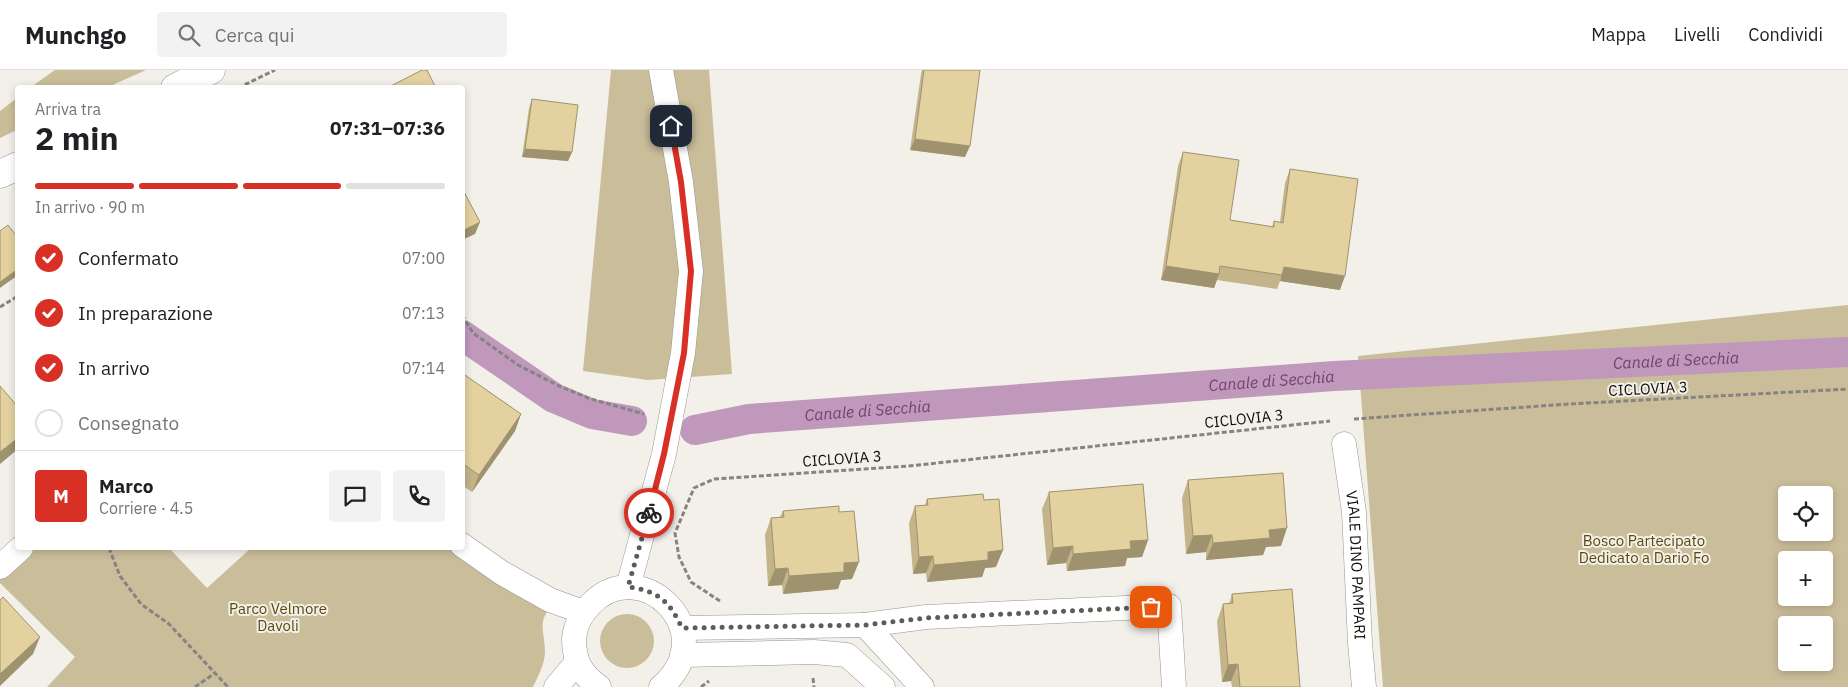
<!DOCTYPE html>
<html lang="it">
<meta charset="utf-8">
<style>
:root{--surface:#fff;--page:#f2f2f2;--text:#202124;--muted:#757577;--line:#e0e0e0;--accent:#d93025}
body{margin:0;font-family:"IBM Plex Sans",sans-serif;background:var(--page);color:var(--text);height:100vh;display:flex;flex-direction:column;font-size:19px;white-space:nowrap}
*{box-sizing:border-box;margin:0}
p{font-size:16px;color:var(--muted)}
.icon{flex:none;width:28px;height:28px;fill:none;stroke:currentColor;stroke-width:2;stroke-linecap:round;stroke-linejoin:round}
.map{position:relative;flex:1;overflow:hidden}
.drawer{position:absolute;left:15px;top:15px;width:450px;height:465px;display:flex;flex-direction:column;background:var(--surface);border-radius:5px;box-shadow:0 2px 8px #0003}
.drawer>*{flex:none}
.buttons{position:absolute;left:1778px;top:416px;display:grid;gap:10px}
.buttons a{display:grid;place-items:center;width:55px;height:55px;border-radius:5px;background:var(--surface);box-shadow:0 2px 8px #0003;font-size:25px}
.pin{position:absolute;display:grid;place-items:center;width:42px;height:42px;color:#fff;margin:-21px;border-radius:10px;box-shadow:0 2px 8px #0006}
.courier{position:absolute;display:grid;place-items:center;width:50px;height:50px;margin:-25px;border:4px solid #d93025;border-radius:50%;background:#fff;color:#222;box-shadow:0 1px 6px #0007}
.headline em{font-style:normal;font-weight:700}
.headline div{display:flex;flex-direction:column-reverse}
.headline{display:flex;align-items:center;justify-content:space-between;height:85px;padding:0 20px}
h1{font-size:32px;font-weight:700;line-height:38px}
.bar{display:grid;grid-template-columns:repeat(4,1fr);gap:8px 5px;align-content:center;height:60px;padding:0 20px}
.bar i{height:6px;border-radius:4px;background:var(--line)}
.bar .on{background:var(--accent)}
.bar p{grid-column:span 4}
.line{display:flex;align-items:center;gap:12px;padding:0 20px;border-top:1px solid var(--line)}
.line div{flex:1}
.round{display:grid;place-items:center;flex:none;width:52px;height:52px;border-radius:5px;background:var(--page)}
ol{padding:0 20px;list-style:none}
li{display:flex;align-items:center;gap:15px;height:55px}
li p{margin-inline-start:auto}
li .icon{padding:5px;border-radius:50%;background:var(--accent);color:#fff;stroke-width:4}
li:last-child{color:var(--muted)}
li i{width:28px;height:28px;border:2px solid var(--line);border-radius:50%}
header{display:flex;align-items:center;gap:30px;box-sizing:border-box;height:70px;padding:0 25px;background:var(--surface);border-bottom:1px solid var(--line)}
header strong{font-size:24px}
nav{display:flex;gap:28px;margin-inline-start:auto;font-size:18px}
.search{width:350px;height:45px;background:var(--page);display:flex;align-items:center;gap:12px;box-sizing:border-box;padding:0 18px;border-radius:5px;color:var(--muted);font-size:19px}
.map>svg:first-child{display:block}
.green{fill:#cabd9a;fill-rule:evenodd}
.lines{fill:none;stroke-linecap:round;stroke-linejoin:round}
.canal{stroke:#c098bc;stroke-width:30}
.minor-casing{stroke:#97958f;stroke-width:25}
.secondary-casing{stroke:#97958f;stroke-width:29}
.path{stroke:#868480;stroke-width:3;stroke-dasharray:5 2.5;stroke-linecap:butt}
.minor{stroke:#fff;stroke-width:24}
.secondary{stroke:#fff;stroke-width:28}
.wall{fill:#c3b489}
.shaded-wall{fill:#9f926f}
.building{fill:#e3d19f;stroke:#9f926f}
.done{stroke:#5e5c59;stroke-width:5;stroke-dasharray:0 9}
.route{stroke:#d93025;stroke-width:6}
.labels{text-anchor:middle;stroke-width:4;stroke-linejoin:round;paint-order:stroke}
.street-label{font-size:15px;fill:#0e0d0b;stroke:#f3f0ea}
.park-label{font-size:15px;fill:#5b490b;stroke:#f3f0ea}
.water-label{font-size:16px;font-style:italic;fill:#744171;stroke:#f3f0ea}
</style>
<header>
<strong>Munchgo</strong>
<div class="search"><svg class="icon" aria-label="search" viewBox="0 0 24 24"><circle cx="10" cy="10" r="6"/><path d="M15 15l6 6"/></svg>Cerca qui</div>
<nav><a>Mappa</a><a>Livelli</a><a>Condividi</a></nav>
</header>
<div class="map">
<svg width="1848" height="617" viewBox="0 0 1848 617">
<rect width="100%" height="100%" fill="#f3f0ea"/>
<g class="green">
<polygon points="55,0 146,0 108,17 31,17"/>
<polygon points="611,0 709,0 732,304 648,310 583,301"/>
<polygon points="17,28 17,60 0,68 0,41"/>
<path d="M1848 235V617H1383L1358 286ZM1786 425H1824V462H1786ZM1786 490H1824V528H1786ZM1786 555H1824V592H1786Z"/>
<path d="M21 478H169L207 518 251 478H459L556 533C535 550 545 560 545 583 544 596 538 606 533 617H47L75 587 0 513V497Z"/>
<circle cx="627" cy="571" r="27"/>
</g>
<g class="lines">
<g class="canal">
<polyline points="462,265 554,328 592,344 632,351"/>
<path id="s1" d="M695 360 749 349 1334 306 1848 282"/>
</g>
<defs>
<g id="minor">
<path id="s2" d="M1344 374 1354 442 1360 573 1364 617"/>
<polyline points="462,475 502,503 550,530 583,542"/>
<polyline points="0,497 21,478"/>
<polyline points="628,517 664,384 683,283 691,201 681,112 661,0"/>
<polyline points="865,555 926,547 1169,536 1174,617"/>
<polyline points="682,558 865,555 922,617"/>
<polyline points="682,585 814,582 847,585 883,617"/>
<polyline points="556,617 577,592"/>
<path d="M599 617C581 604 574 591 574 569 575 557 581 544 590 535 640 481 725 562 661 617"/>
</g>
<g id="secondary">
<polyline points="175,18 211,0"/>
<polyline points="0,104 18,96"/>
</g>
</defs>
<use href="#minor" class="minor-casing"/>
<use href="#secondary" class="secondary-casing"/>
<g class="path">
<polyline points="238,18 275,0"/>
<polyline points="0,237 18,226"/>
<polyline points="462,245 473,263 518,295 559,316 591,329 644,344"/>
<polyline points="1354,349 1569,334 1848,319"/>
<polyline points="109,478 120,506 141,534 169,554 228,617"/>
<polyline points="720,531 691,512 679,487 675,463 694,418 714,409 909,396 1330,351"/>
<polyline points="813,608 814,617"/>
<polyline points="195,617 215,603"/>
<polyline points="701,617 709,611"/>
</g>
<use href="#minor" class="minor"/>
<use href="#secondary" class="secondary"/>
</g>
<g class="wall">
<polygon points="922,0 980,0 965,87 910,80 921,4"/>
<polygon points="532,29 572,82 568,91 522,87 529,38"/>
<polygon points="1183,82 1230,150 1272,157 1274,151 1280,152 1285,113 1290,99 1340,220 1280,211 1277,219 1217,210 1214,218 1161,210 1178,96"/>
<polygon points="462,303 521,344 515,361 472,422 462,415"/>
<polygon points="1188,410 1281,476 1266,477 1263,485 1206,490 1206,482 1186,484 1182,428"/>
<polygon points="1049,422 1148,470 1142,487 1127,488 1125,496 1067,501 1066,493 1047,495 1042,439"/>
<polygon points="927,429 984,430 996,497 985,498 982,507 927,512 926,503 913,504 909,453 915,436 925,435"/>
<polygon points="783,441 839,442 852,509 841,510 838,519 783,524 782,515 768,516 765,465 771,448 780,447"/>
<polygon points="1232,524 1300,617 1232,617 1231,611 1222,612 1217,551 1223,534 1229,534"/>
</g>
<g class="shaded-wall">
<polygon points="915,69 970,76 965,87 910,80"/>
<polygon points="525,79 572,82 568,91 522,87"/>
<polygon points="480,152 475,164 462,170 462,161"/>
<polygon points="1166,196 1219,204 1214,218 1161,210"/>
<polygon points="1284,197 1345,206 1340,220 1280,211"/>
<polygon points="18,199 18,205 0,218 0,212"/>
<polygon points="521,344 515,361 472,422 479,405"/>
<polygon points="18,368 18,379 0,394 0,382"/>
<polygon points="1287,458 1281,476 1266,477 1263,485 1206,490 1213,473 1269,460"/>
<polygon points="1212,465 1206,482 1186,484 1193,466"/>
<polygon points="1148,470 1142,487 1127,488 1125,496 1067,501 1073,484 1130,471"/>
<polygon points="1073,476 1066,493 1047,495 1053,478"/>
<polygon points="1003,480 996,497 985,498 982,507 927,512 934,495 988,482"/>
<polygon points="933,486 926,503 913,504 919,487"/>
<polygon points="859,492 852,509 841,510 838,519 783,524 789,506 844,493"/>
<polygon points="788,498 782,515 768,516 775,499"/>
<polygon points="40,567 33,584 0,616 0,604"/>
<polygon points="1238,594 1231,611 1222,612 1228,595"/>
</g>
<g class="building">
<polygon points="422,0 427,0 436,18 387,18"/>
<polygon points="924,0 980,0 970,76 915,69"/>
<polygon points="532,29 578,35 572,82 525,79"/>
<polygon points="1183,82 1239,90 1230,150 1274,157 1274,151 1283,153 1290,99 1358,109 1345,206 1284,197 1282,205 1220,196 1219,204 1166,196"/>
<polygon points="462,118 480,152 462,161"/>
<polygon points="8,155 15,164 18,162 18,199 0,212 0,161"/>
<polygon points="462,303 521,344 479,405 462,393"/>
<polygon points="0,316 18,337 18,368 0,382"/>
<polygon points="1283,403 1287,458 1269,460 1270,468 1213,473 1212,465 1193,466 1188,410"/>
<polygon points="1143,414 1148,470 1130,471 1131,479 1073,484 1073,476 1053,478 1049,422"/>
<polygon points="983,424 984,430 999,429 1003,480 988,482 988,490 934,495 933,486 919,487 915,436 928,435 927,429"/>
<polygon points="839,436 839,442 854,441 859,492 844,493 844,502 789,506 788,498 775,499 771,448 784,447 783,441"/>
<polygon points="1292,519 1300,617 1240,617 1238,594 1228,595 1223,534 1233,533 1232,524"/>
<polygon points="3,527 40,567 0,604 0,530"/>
</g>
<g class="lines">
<path class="done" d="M649 443 628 517C659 521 669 531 682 558L865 555 926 548 1151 537"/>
<polyline class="route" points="649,443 664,384 684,283 691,201 681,112 671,56"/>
</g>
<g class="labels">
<g class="street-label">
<text transform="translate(1648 319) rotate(-3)" y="5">CICLOVIA 3</text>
<text transform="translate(1244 349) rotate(-6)" y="5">CICLOVIA 3</text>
<text transform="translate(842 389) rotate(-4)" y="5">CICLOVIA 3</text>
<text dy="5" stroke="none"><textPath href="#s2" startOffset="122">VIALE DINO PAMPARI</textPath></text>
</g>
<g class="park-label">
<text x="1644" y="476">Bosco Partecipato<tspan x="1644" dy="17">Dedicato a Dario Fo</tspan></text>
<text x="278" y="544">Parco Velmore<tspan x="278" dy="17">Davoli</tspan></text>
</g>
<g class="water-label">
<text dy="6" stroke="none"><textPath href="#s1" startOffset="984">Canale di Secchia</textPath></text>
<text dy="6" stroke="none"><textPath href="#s1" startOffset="579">Canale di Secchia</textPath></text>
<text dy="6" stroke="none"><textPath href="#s1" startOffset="174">Canale di Secchia</textPath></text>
</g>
</g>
</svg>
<div class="buttons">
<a><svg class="icon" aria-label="locate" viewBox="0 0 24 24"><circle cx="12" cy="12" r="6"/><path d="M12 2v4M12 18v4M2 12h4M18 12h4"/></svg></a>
<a>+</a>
<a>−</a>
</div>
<div class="pin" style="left:1151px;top:537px;background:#ea580c"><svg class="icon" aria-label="bag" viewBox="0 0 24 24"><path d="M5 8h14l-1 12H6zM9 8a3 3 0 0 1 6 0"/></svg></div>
<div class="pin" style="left:671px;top:56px;background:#1f2937"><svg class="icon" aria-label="home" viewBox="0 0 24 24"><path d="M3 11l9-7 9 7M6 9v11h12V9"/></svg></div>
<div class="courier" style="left:649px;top:443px"><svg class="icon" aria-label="bike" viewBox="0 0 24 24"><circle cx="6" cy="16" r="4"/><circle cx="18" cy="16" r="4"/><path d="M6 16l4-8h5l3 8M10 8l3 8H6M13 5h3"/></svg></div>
<section class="drawer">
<div class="headline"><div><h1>2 min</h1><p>Arriva tra</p></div><em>07:31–07:36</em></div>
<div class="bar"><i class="on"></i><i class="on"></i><i class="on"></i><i></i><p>In arrivo · 90 m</p></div>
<ol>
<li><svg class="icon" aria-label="check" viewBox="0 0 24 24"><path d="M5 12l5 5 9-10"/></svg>Confermato<p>07:00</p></li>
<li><svg class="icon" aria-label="check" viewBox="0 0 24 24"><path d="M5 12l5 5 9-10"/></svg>In preparazione<p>07:13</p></li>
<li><svg class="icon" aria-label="check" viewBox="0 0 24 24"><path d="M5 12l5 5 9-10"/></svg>In arrivo<p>07:14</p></li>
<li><i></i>Consegnato</li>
</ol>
<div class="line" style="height:90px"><b class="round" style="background:var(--accent);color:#fff">M</b><div><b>Marco</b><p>Corriere · 4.5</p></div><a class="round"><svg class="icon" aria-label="chat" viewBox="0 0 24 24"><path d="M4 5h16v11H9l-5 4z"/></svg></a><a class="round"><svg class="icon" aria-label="phone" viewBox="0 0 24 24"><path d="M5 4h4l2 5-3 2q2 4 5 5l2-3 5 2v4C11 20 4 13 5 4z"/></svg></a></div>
</section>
</div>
